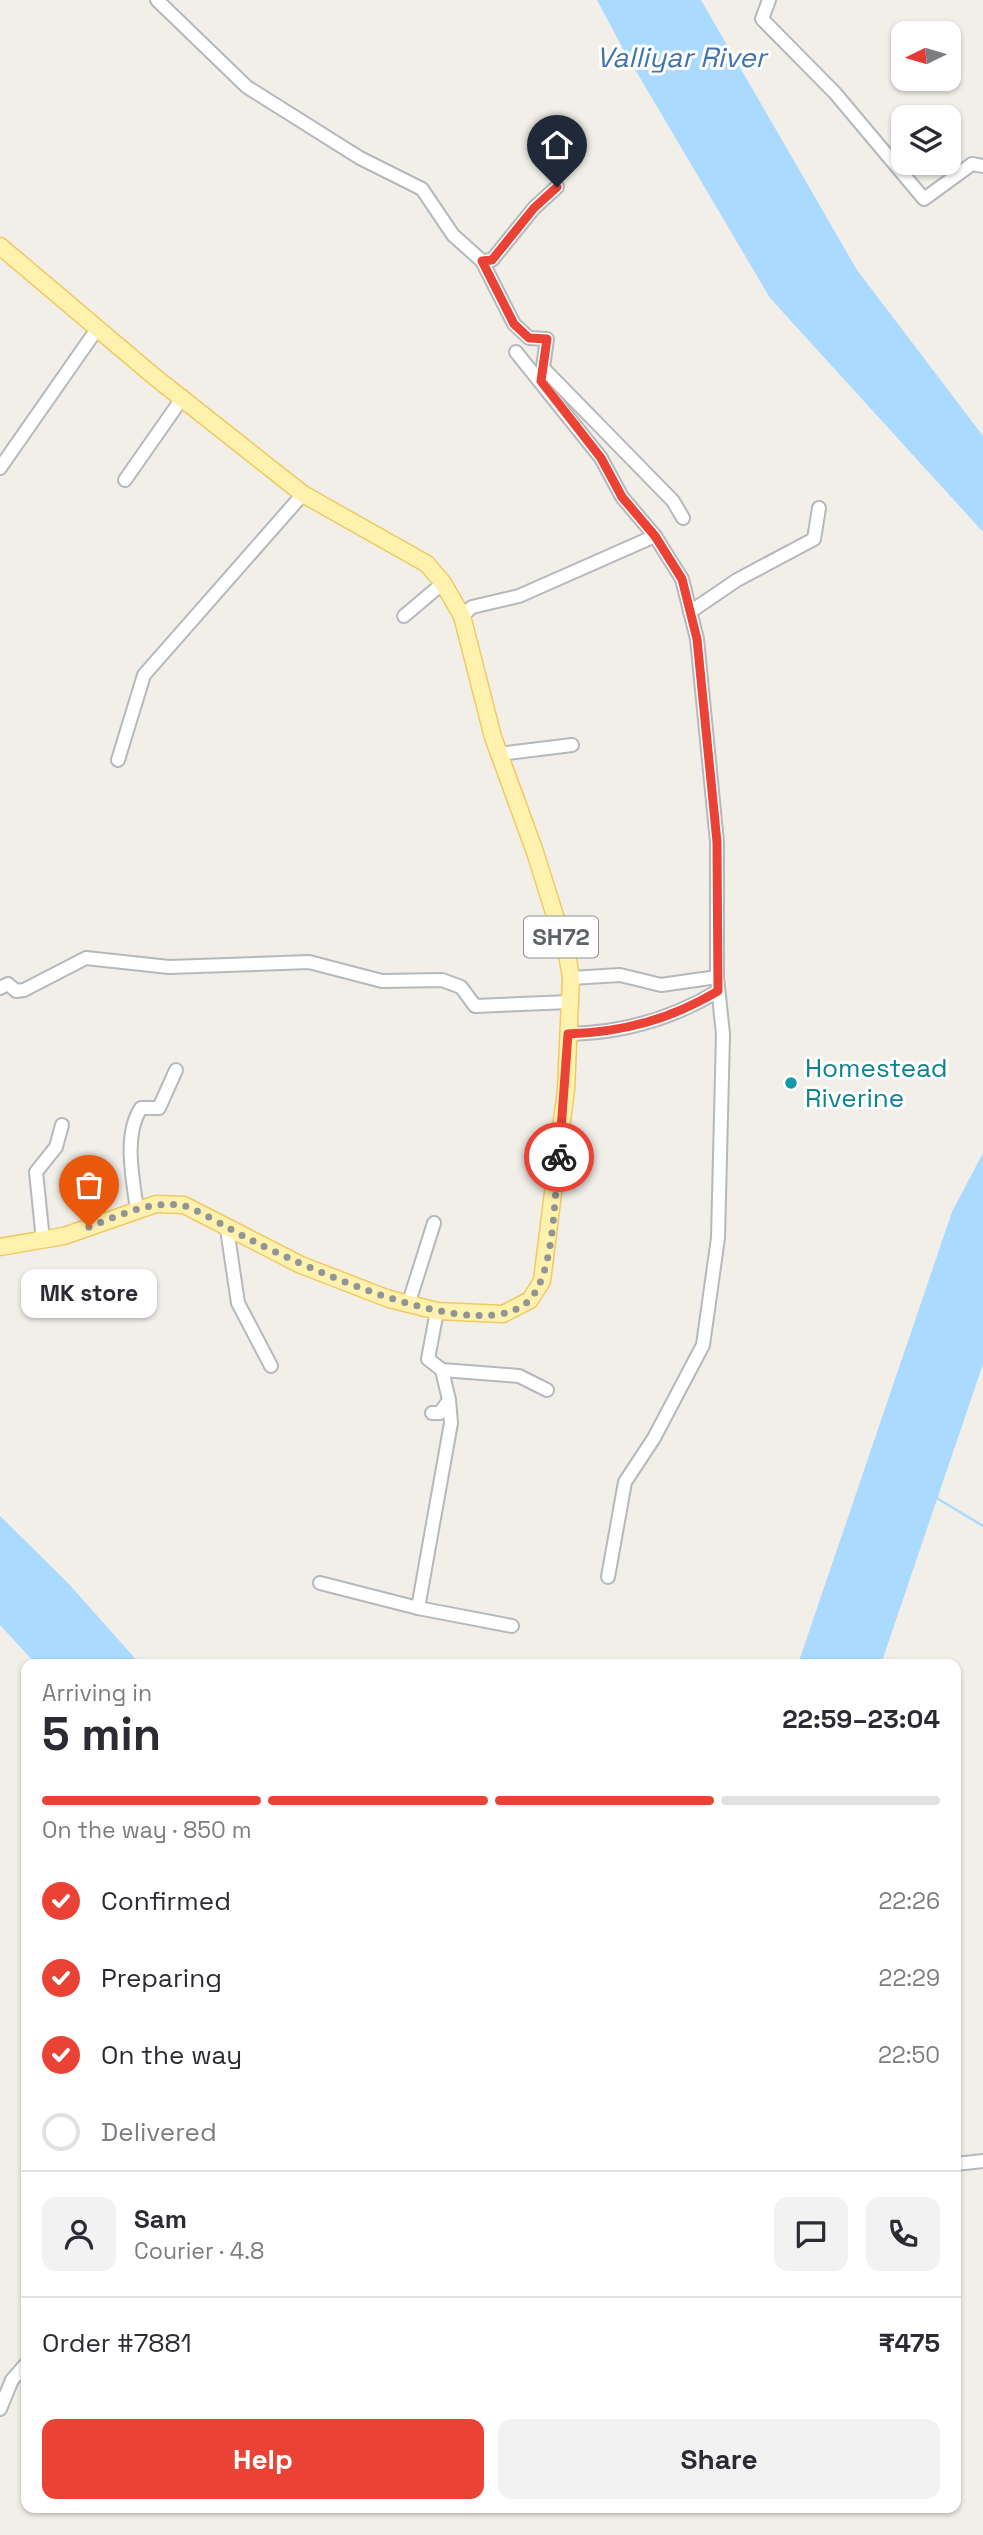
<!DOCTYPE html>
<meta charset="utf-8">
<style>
:root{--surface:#fff;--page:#f2f2f3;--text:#2b2b33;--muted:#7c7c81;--line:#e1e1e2;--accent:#ea4335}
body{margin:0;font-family:"Space Grotesk",sans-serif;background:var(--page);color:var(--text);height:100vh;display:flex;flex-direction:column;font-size:26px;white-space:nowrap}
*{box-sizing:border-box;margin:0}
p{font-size:23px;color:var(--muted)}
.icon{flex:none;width:38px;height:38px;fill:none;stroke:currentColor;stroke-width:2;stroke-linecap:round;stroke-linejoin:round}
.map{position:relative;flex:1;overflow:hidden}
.drawer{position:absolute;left:21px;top:1659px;width:940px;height:854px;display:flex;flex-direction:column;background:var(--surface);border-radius:14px;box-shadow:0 2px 5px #0004}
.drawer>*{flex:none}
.needle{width:46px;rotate:265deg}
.controls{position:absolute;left:891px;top:21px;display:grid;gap:14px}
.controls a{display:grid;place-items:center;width:70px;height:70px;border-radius:14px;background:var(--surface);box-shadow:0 2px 5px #0004;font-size:35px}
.pin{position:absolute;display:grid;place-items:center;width:60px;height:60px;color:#fff;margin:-72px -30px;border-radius:50% 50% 50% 0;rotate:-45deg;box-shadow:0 0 7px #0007}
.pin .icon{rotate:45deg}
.courier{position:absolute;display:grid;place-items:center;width:70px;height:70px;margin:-35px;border:5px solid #ea4335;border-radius:50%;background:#fff;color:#222;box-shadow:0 2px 9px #0007}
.bubble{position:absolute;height:49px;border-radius:14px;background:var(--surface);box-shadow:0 2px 5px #0004;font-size:23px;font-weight:700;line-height:49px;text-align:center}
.summary em{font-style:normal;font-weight:700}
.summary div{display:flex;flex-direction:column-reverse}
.summary{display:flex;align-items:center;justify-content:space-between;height:119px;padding:0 21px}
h1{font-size:46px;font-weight:700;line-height:52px}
.bar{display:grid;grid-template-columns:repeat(4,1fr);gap:10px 7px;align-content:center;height:84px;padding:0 21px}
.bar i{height:9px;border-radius:5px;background:var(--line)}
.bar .on{background:var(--accent)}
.bar p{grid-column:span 4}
.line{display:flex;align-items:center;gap:18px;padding:0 21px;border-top:2px solid var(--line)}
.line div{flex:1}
.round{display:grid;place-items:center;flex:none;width:74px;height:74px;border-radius:14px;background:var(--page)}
ol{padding:0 21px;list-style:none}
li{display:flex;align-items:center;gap:21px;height:77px}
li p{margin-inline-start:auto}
li .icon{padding:7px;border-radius:50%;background:var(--accent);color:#fff;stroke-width:4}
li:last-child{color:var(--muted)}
li i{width:38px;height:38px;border:4px solid var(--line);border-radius:50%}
.primary-button{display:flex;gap:14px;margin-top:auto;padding:14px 21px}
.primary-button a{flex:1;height:80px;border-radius:14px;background:var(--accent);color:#fff;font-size:28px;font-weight:700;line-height:80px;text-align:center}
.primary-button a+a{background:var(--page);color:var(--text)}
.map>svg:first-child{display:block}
.water{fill:#aadaff}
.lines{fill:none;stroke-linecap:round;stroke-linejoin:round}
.stream{stroke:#aadaff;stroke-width:2.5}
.minor-casing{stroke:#b5b8bc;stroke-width:16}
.major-casing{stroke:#f2c960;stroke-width:19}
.minor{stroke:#fff;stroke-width:12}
.major{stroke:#fff2af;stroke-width:16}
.done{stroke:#929495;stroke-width:7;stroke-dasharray:0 12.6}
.route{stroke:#ea4335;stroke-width:9}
.culture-dot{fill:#0f9aa8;stroke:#fff;stroke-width:2.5}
.labels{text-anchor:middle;stroke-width:6;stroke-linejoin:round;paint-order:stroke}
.shield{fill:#fff;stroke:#8f9295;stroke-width:2}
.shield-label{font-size:24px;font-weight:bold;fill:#5f6368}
.culture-label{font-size:26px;fill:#0d838f;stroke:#fff;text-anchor:start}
.water-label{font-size:28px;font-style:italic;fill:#4174aa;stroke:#fff}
</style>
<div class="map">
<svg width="983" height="2535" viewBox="0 0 983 2535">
<rect width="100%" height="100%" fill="#f1efe8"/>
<g class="water">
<polygon points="597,0 701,0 857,270 983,436 983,532 770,298 623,49"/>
<polygon points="983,1153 983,1364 881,1664 798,1664 952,1212"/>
<polygon points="0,1516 68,1583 140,1664 36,1664 0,1625"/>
</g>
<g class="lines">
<polyline class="stream" points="935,1497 983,1526"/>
<defs>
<g id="minor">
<polyline points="157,0 247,87 360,158 422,189 453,235 482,261 514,324 529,338 547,339 541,381"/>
<polyline points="769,0 762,19 835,93 924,199 972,164 983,166"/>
<polyline points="482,261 492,260 534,208 557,187"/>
<polyline points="516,352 601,458 622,497 655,536 682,579 697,639 717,842 717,977"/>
<polyline points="543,368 673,501 683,518"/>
<polyline points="0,468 97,329"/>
<polyline points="125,480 183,397"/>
<polyline points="690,612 737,580 814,539 819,508"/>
<polyline points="404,616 443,583"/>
<polyline points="462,616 472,607 519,596 655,536"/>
<polyline points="499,754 572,745"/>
<polyline points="118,760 144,675 303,494"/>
<polyline points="571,978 620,975 661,985 717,977 723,1034 718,1238 703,1345 654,1438 625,1482 608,1577"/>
<polyline points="0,988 8,984 16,991 24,990 86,958 169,967 309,962 382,981 442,980 461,987 475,1006 570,1002"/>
<path d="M568 1034C622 1033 672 1019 718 991"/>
<path d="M137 1210C133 1179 123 1135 141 1108H159L176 1070"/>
<polyline points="227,1229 238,1303 271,1366"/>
<polyline points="43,1240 36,1172 56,1147 62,1125"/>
<polyline points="409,1302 434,1223"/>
<polyline points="442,1370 519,1376 547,1390"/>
<polyline points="432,1413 440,1413 449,1400 442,1370 428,1359 437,1311"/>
<polyline points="320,1583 418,1608 451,1423 449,1400"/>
<polyline points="418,1608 512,1626"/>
<polyline points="956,2164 983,2161"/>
<polyline points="0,2409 12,2380 26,2364"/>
</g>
<polyline id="major" points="0,246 156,378 303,494 427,564 443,583 462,616 493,737 535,852 567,954 571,978 566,1089 542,1281 530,1300 503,1314 437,1311 389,1299 301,1265 184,1205 156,1204 64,1236 0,1247"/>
</defs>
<use href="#minor" class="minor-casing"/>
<use href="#major" class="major-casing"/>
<use href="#minor" class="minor"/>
<use href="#major" class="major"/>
</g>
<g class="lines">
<path class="done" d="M89 1227C118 1216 148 1201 181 1205 194 1207 233 1231 247 1238 298 1264 488 1354 532 1297 555 1267 554 1195 559 1157"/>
<path class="route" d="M557 187 534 208 492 260 482 261 514 324 529 338 547 339 541 381 601 458 622 497 655 536 682 579 697 639 717 842 718 991C671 1019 624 1032 568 1034L559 1157"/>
</g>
<circle class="culture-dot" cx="791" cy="1083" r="7"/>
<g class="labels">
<rect class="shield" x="524" y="916.5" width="74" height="41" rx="5"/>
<g class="shield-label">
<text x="561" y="945">SH72</text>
</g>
<g class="culture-label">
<text x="805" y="1077">Homestead<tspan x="805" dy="30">Riverine</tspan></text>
</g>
<g class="water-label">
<text x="681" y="67">Valliyar River</text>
</g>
</g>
</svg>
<div class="controls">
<a><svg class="needle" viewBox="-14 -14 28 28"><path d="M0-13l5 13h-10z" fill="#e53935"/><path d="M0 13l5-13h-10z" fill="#7c7c81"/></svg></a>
<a><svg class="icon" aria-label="layers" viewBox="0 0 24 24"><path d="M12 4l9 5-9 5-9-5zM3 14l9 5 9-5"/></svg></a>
</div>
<div class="pin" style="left:89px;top:1227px;background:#ea580c"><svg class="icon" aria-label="bag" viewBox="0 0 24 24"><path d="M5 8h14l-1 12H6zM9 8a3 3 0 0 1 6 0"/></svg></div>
<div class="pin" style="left:557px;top:187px;background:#1f2937"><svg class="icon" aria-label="home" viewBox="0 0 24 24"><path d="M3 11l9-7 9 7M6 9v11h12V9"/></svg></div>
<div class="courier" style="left:559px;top:1157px"><svg class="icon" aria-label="bike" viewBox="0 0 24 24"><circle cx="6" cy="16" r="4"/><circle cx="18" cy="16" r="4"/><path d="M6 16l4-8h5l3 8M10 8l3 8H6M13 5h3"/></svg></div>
<div class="bubble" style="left:21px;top:1269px;width:136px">MK store</div>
<section class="drawer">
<div class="summary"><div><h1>5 min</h1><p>Arriving in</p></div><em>22:59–23:04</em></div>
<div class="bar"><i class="on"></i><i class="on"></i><i class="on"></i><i></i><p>On the way · 850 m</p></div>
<ol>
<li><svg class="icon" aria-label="check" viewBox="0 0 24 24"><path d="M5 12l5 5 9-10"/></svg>Confirmed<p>22:26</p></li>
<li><svg class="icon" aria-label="check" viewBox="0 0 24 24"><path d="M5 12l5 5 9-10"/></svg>Preparing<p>22:29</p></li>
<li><svg class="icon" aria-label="check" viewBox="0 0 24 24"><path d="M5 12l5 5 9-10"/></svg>On the way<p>22:50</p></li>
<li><i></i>Delivered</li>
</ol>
<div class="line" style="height:126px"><a class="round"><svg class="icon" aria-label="person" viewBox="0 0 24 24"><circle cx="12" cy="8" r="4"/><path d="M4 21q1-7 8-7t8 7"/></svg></a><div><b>Sam</b><p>Courier · 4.8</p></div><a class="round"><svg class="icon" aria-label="chat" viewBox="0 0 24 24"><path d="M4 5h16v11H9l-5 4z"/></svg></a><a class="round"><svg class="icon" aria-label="phone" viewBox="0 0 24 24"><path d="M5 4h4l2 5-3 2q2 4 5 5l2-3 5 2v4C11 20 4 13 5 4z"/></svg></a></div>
<div class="line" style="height:91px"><div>Order #7881</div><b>₹475</b></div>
<div class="primary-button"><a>Help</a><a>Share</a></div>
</section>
</div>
